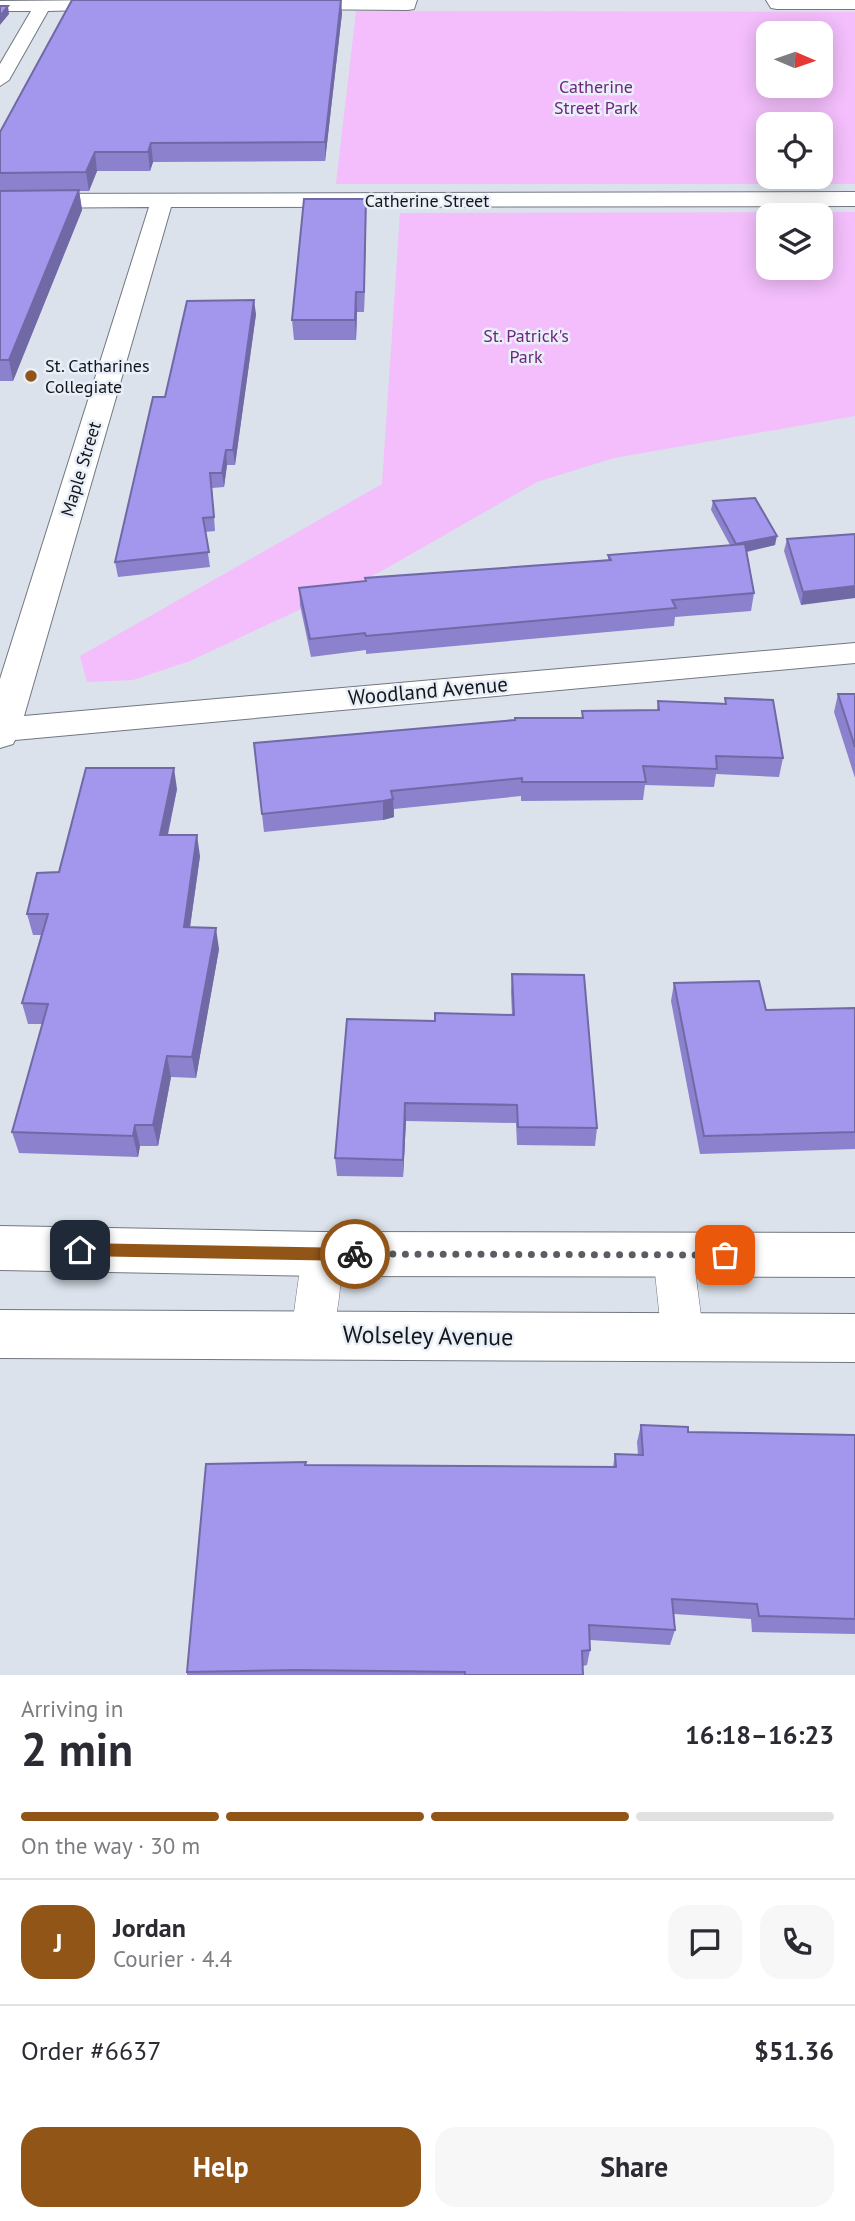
<!DOCTYPE html>
<meta charset="utf-8">
<style>
:root{--surface:#fff;--page:#f7f7f7;--text:#2b2b33;--muted:#7c7c81;--line:#e1e1e2;--accent:#925518}
body{margin:0;font-family:"PT Sans",sans-serif;background:var(--page);color:var(--text);height:100vh;display:flex;flex-direction:column;font-size:26px;white-space:nowrap}
*{box-sizing:border-box;margin:0}
p{font-size:23px;color:var(--muted)}
.icon{flex:none;width:38px;height:38px;fill:none;stroke:currentColor;stroke-width:2;stroke-linecap:round;stroke-linejoin:round}
.map{position:relative;height:1675px;overflow:hidden}
.drawer{display:flex;flex-direction:column;background:var(--surface);flex:1}
.drawer>*{flex:none}
.needle{width:46px;rotate:92deg}
.buttons{position:absolute;left:756px;top:21px;display:grid;gap:14px}
.buttons a{display:grid;place-items:center;width:77px;height:77px;border-radius:14px;background:var(--surface);box-shadow:0 4px 18px #0003;font-size:35px}
.pin{position:absolute;display:grid;place-items:center;width:60px;height:60px;color:#fff;margin:-30px;border-radius:14px;box-shadow:0 4px 10px #0006}
.courier{position:absolute;display:grid;place-items:center;width:70px;height:70px;margin:-35px;border:5px solid #925518;border-radius:50%;background:#fff;color:#222;box-shadow:0 2px 9px #0007}
.head em{font-style:normal;font-weight:800}
.head div{display:flex;flex-direction:column-reverse}
.head{display:flex;align-items:center;justify-content:space-between;height:119px;padding:0 21px}
h1{font-size:46px;font-weight:800;line-height:52px}
.bar{display:grid;grid-template-columns:repeat(4,1fr);gap:10px 7px;align-content:center;height:84px;padding:0 21px}
.bar i{height:9px;border-radius:5px;background:var(--line)}
.bar .selected{background:var(--accent)}
.bar p{grid-column:span 4}
.line{display:flex;align-items:center;gap:18px;padding:0 21px;border-top:2px solid var(--line)}
.line div{flex:1}
.round{display:grid;place-items:center;flex:none;width:74px;height:74px;border-radius:21px;background:var(--page)}
.button{display:flex;gap:14px;margin-top:auto;padding:14px 21px}
.button a{flex:1;height:80px;border-radius:21px;background:var(--accent);color:#fff;font-size:28px;font-weight:800;line-height:80px;text-align:center}
.button a+a{background:var(--page);color:var(--text)}
.map>svg:first-child{display:block}
.green{fill:#f3befb;fill-rule:evenodd}
.lines{fill:none;stroke-linecap:round;stroke-linejoin:round}
.service-casing{stroke:#727880;stroke-width:1}
.minor-casing{stroke:#727880;stroke-width:2}
.service{fill:#fff;fill-rule:evenodd}
.minor{fill:#fff;fill-rule:evenodd}
.wall{fill:#8b81cc}
.shaded-wall{fill:#7169a6}
.building{fill:#a296ed;stroke:#7169a6;stroke-width:2}
.route{fill:#925518}
.done{stroke:#5a5d62;stroke-width:7;stroke-dasharray:0 12.6}
.poi-dot{fill:#925518;stroke:#e8eff8;stroke-width:2.5}
.labels{text-anchor:middle;stroke-width:5;stroke-linejoin:round;paint-order:stroke}
.far-park-label{font-size:18px;fill:#71247d;stroke:#e8eff8}
.far-street-label{font-size:18px;fill:#141619;stroke:#e8eff8}
.far-poi-label{font-size:18px;fill:#141619;stroke:#e8eff8;text-anchor:start}
.street-label{font-size:21px;fill:#141619;stroke:#e8eff8}
.near-street-label{font-size:24px;fill:#141619;stroke:#e8eff8}
</style>
<div class="map">
<svg width="855" height="1675" viewBox="0 0 855 1675">
<rect width="100%" height="100%" fill="#dbe2eb"/>
<g class="green">
<path d="M356 11 855 12V184H336ZM768 33H821V86H768ZM821 124V177H768V124Z"/>
<path d="M855 212V416L614 458 537 482 380 572 190 661 133 680 87 682 80 656 382 484 400 213ZM768 215H821V268H768Z"/>
</g>
<g class="lines">
<defs>
<g id="service">
<path d="M322 1236 336 1241C347 1264 337 1325 327 1348L312 1354 297 1348 291 1334 302 1254 308 1241Z"/>
<polygon points="673,1236 687,1241 693,1254 704,1339 698,1353 683,1359 668,1353 662,1339 653,1254 659,1241"/>
</g>
<g id="minor">
<polygon points="121,0 129,5 127,9 48,11 9,80 0,86 0,64 31,11 0,11 0,1"/>
<polygon points="289,0 417,0 414,9 408,10 283,9 281,5"/>
<polygon points="766,0 855,0 855,9 777,9 771,8"/>
<polygon points="855,192 855,206 171,207 24,716 855,643 855,663 15,740 13,744 0,748 0,679 149,207 0,208 0,194"/>
<polygon points="0,1226 322,1232 855,1233 855,1277 322,1276 0,1270"/>
<polygon points="0,1310 855,1314 855,1362 0,1358"/>
</g>
</defs>
<use href="#service" class="service-casing"/>
<use href="#minor" class="minor-casing"/>
<use href="#service" class="service"/>
<use href="#minor" class="minor"/>
</g>
<g class="wall">
<polygon points="342,13 325,161 153,162 150,171 97,171 89,191 79,191 82,210 13,381 0,381 0,132"/>
<polygon points="366,218 364,312 357,312 356,340 294,340 292,320"/>
<polygon points="256,314 235,465 227,465 224,487 212,488 215,531 205,532 210,567 118,577 115,562 165,397"/>
<polygon points="713,501 775,545 747,552 754,593 751,611 675,617 674,626 366,654 366,650 311,657 300,605 299,588 608,560 608,555 730,545 711,510"/>
<polygon points="855,534 801,605 784,551 787,539"/>
<polygon points="838,694 855,694 855,778 834,712"/>
<polygon points="725,698 783,758 779,777 716,774 714,787 645,785 643,800 521,801 521,796 394,809 394,817 383,820 264,832 254,743 582,718 582,711 657,710 658,701 725,703"/>
<polygon points="177,789 168,835 200,856 190,927 219,949 196,1078 171,1077 158,1146 140,1146 138,1157 19,1153 12,1132 42,1024 28,1024 22,1003 41,935 33,935 27,914 59,872"/>
<polygon points="512,974 597,1128 595,1146 517,1145 516,1123 406,1121 403,1177 337,1176 335,1158 435,1021 512,1015 511,992"/>
<polygon points="674,983 766,1010 855,1008 855,1149 700,1154 671,1001"/>
<polygon points="641,1425 688,1432 855,1435 855,1634 752,1632 751,1619 674,1614 675,1630 670,1645 590,1640 590,1650 587,1665 583,1666 583,1675 187,1675 187,1672 306,1465 613,1467 615,1454 638,1455 637,1442"/>
</g>
<g class="shaded-wall">
<polygon points="341,0 342,13 325,161 325,142"/>
<polygon points="8,6 9,14 0,25 0,16"/>
<polygon points="151,143 153,162 150,171 148,152"/>
<polygon points="95,152 97,171 89,191 86,172"/>
<polygon points="79,190 82,210 13,381 9,360"/>
<polygon points="366,199 366,218 364,312 364,292"/>
<polygon points="356,292 357,312 356,340 355,320"/>
<polygon points="254,300 256,314 235,465 233,450"/>
<polygon points="226,450 227,465 224,487 222,473"/>
<polygon points="777,536 775,545 735,554 736,545"/>
<polygon points="855,586 855,598 801,605 803,592"/>
<polygon points="174,768 177,789 163,856 160,835"/>
<polygon points="393,799 394,817 383,820 383,801"/>
<polygon points="197,835 200,856 187,948 184,927"/>
<polygon points="216,928 219,949 196,1078 192,1057"/>
<polygon points="167,1056 171,1077 158,1146 153,1125"/>
<polygon points="405,1103 406,1121 403,1177 403,1160"/>
<polygon points="135,1125 140,1146 138,1157 133,1136"/>
</g>
<g class="building">
<polygon points="72,0 341,0 325,142 151,143 148,152 95,152 86,172 0,173 0,132"/>
<polygon points="0,6 8,6 0,16"/>
<polygon points="79,190 9,360 0,360 0,191"/>
<polygon points="304,199 366,199 364,292 356,292 355,320 292,320"/>
<polygon points="254,300 233,450 226,450 222,473 210,473 214,517 203,518 209,552 115,562 153,397 165,397 187,301"/>
<polygon points="755,498 777,536 736,544 713,501"/>
<polygon points="855,534 855,586 803,592 787,539"/>
<polygon points="745,544 754,593 672,600 676,608 366,636 365,633 310,639 299,588 366,581 365,578 611,560 608,555"/>
<polygon points="838,694 855,694 855,747"/>
<polygon points="725,698 773,700 783,758 716,756 717,769 643,766 646,782 522,782 522,778 391,791 393,799 383,801 262,814 254,743 515,720 515,718 583,718 582,711 659,710 658,701 726,704"/>
<polygon points="86,768 174,768 160,835 197,835 184,927 216,928 192,1057 167,1056 153,1125 135,1125 133,1136 12,1132 48,1004 22,1003 48,914 27,914 37,873 59,872"/>
<polygon points="512,974 584,975 597,1128 518,1127 517,1105 405,1103 403,1160 335,1158 347,1019 435,1021 435,1013 514,1015"/>
<polygon points="759,981 766,1010 855,1008 855,1132 704,1136 674,983"/>
<polygon points="641,1425 688,1427 688,1432 855,1435 855,1619 759,1616 757,1604 672,1599 675,1630 589,1625 590,1650 582,1651 583,1675 465,1675 465,1672 296,1670 187,1672 206,1464 306,1462 305,1465 616,1467 615,1454 643,1455"/>
</g>
<polygon class="route" points="80,1243 355,1248 362,1254 355,1261 80,1256 73,1250"/>
<g class="lines">
<polyline class="done" points="355,1254 725,1255"/>
</g>
<circle class="poi-dot" cx="31" cy="376" r="7"/>
<g class="labels">
<g class="far-park-label">
<text x="596" y="93">Catherine<tspan x="596" dy="21">Street Park</tspan></text>
<text x="526" y="342">St. Patrick's<tspan x="526" dy="21">Park</tspan></text>
</g>
<g class="far-street-label">
<text x="427" y="207">Catherine Street</text>
<text transform="translate(81 469) rotate(-73)" y="6">Maple Street</text>
</g>
<g class="far-poi-label">
<text x="45" y="372">St. Catharines<tspan x="45" dy="21">Collegiate</tspan></text>
</g>
<g class="street-label">
<text transform="translate(428 691) rotate(-5)" y="7">Woodland Avenue</text>
</g>
<g class="near-street-label">
<text transform="translate(428 1336) rotate(1)" y="8">Wolseley Avenue</text>
</g>
</g>
</svg>
<div class="buttons">
<a><svg class="needle" viewBox="-14 -14 28 28"><path d="M0-13l5 13h-10z" fill="#e53935"/><path d="M0 13l5-13h-10z" fill="#7c7c81"/></svg></a>
<a><svg class="icon" aria-label="locate" viewBox="0 0 24 24"><circle cx="12" cy="12" r="6"/><path d="M12 2v4M12 18v4M2 12h4M18 12h4"/></svg></a>
<a><svg class="icon" aria-label="layers" viewBox="0 0 24 24"><path d="M12 4l9 5-9 5-9-5zM3 14l9 5 9-5"/></svg></a>
</div>
<div class="pin" style="left:725px;top:1255px;background:#ea580c"><svg class="icon" aria-label="bag" viewBox="0 0 24 24"><path d="M5 8h14l-1 12H6zM9 8a3 3 0 0 1 6 0"/></svg></div>
<div class="pin" style="left:80px;top:1250px;background:#1f2937"><svg class="icon" aria-label="home" viewBox="0 0 24 24"><path d="M3 11l9-7 9 7M6 9v11h12V9"/></svg></div>
<div class="courier" style="left:355px;top:1254px"><svg class="icon" aria-label="bike" viewBox="0 0 24 24"><circle cx="6" cy="16" r="4"/><circle cx="18" cy="16" r="4"/><path d="M6 16l4-8h5l3 8M10 8l3 8H6M13 5h3"/></svg></div>
</div>
<section class="drawer">
<div class="head"><div><h1>2 min</h1><p>Arriving in</p></div><em>16:18–16:23</em></div>
<div class="bar"><i class="selected"></i><i class="selected"></i><i class="selected"></i><i></i><p>On the way · 30 m</p></div>
<div class="line" style="height:126px"><b class="round" style="background:var(--accent);color:#fff">J</b><div><b>Jordan</b><p>Courier · 4.4</p></div><a class="round"><svg class="icon" aria-label="chat" viewBox="0 0 24 24"><path d="M4 5h16v11H9l-5 4z"/></svg></a><a class="round"><svg class="icon" aria-label="phone" viewBox="0 0 24 24"><path d="M5 4h4l2 5-3 2q2 4 5 5l2-3 5 2v4C11 20 4 13 5 4z"/></svg></a></div>
<div class="line" style="height:91px"><div>Order #6637</div><b>$51.36</b></div>
<div class="button"><a>Help</a><a>Share</a></div>
</section>
